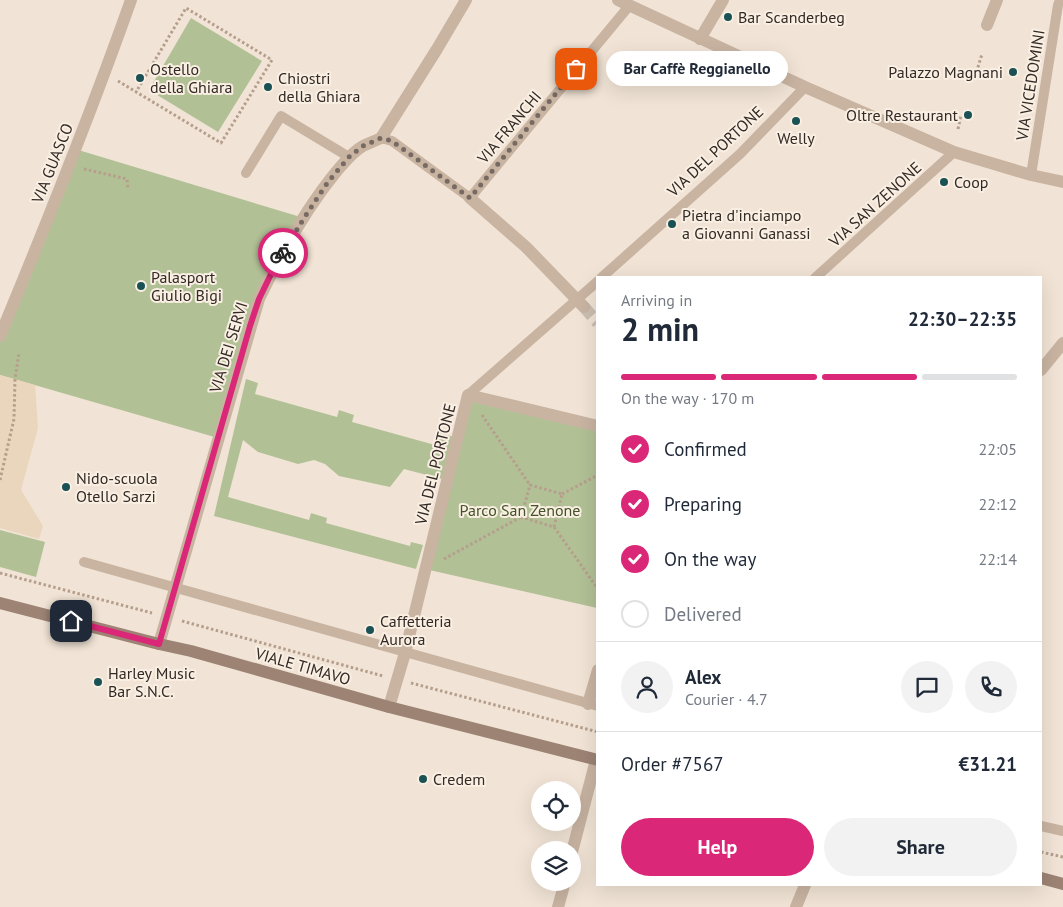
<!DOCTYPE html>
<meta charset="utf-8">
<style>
:root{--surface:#fff;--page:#f2f2f3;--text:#1f2937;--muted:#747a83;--line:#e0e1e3;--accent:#db2777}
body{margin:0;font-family:"PT Sans",sans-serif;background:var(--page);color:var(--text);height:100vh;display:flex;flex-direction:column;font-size:19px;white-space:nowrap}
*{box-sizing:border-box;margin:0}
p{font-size:16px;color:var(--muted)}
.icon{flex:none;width:28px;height:28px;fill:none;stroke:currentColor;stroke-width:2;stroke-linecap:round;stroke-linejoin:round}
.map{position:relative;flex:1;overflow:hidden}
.sheet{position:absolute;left:596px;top:276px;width:446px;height:610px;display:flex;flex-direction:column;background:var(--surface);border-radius:0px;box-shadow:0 5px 20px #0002}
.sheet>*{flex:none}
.tools{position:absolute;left:531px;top:781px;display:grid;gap:10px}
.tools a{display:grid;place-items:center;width:50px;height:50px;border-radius:50%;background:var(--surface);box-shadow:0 5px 20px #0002;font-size:25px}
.pin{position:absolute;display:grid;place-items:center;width:42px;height:42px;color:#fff;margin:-21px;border-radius:10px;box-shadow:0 2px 8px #0006}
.courier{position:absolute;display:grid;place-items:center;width:50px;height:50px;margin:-25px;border:4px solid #db2777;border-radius:50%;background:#fff;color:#222;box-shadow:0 1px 6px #0007}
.bubble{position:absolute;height:35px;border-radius:18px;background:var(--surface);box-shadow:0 5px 20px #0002;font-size:16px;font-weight:600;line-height:35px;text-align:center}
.head em{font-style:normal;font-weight:600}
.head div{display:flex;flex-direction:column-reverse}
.head{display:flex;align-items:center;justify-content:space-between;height:85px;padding:0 25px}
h1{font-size:32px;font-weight:600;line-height:38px}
.bar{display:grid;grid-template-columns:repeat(4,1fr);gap:8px 5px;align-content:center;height:60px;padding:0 25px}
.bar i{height:6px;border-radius:4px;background:var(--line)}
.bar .active{background:var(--accent)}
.bar p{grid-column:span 4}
.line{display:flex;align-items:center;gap:12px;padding:0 25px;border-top:1px solid var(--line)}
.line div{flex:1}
.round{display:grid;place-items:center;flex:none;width:52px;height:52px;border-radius:26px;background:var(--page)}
ol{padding:0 25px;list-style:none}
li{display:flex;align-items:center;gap:15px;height:55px}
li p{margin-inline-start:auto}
li .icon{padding:5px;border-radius:50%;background:var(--accent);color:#fff;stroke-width:4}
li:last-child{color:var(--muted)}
li i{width:28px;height:28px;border:2px solid var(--line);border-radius:50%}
.cta{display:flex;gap:10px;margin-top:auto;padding:10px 25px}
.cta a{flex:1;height:58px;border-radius:30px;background:var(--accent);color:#fff;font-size:20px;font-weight:600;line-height:58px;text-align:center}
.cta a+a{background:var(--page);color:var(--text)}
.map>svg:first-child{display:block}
.green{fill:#b2c096}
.plaza{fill:#ead6bc}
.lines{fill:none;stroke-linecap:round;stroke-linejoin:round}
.pedestrian-tunnel{stroke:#cbbfb3;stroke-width:12;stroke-dasharray:12 6;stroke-linecap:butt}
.path{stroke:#b59e8c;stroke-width:3;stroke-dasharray:2.5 2.5;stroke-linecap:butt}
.service{stroke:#c9b4a2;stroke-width:10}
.pedestrian{stroke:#c9b4a2;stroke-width:12}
.minor{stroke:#c9b4a2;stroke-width:12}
.tertiary{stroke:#c9b4a2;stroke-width:12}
.secondary{stroke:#9c8374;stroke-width:12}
.done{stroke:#766a63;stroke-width:5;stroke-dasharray:0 9}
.route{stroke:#db2777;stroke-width:6}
.poi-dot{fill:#1a5155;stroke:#f9efe2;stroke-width:2}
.labels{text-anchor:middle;stroke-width:4;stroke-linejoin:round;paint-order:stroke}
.poi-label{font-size:16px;fill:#332925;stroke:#f9efe2;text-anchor:start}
.street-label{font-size:16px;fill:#332925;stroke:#f9efe2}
.park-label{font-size:16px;fill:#435228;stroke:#f9efe2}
</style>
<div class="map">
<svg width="1063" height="907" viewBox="0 0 1063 907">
<rect width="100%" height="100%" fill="#f1e4d6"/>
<g class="green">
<polygon points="191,18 262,61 218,132 149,90"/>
<polygon points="75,149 304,218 273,270 218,438 0,375 0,336"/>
<polygon points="246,379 258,383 255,394 337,417 339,410 354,415 352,422 435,445 439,432 453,437 442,479 404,469 390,487 339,476 325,464 314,460 298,464 258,452 243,440 228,497 309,520 311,513 327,518 326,523 410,546 411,542 423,545 416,569 214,516"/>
<polygon points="468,395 597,425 597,608 425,569"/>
<polygon points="0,530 45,542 36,577 0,567"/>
</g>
<polygon class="plaza" points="0,375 35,385 38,428 21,490 43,526 39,539 0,528"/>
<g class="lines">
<polyline class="pedestrian-tunnel" points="584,307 598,323"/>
<g class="path">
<polyline points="975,77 982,54"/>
<polyline points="118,81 221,143 272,60 186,8 136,92"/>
<polyline points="958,129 961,115"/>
<polyline points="84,169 127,179 128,189"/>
<polyline points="482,415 530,485"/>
<polyline points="0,480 14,419 15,379 19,353"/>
<polyline points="562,494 598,475"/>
<polyline points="554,527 562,494 530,485 521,517 554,527 598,589"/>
<polyline points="444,559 521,517"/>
<polyline points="0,573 152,613"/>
<polyline points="182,621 383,676"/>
<polyline points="411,683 598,732"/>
<polyline points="1041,852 1063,857"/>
</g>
<g class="service">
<polyline points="381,138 392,141 470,198 629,6"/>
<polyline points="246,173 281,116 349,157"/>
<polyline points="1031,175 1058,5 1060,0"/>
<polyline points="601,278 740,154 805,87"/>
<polyline points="815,278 954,152"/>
<polyline points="468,395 598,281"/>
<polyline points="84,562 598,706"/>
<polyline points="1041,826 1063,831"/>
</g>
<g class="pedestrian">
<polyline points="987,25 997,0"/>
<polyline points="381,138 437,49 466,0"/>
<polyline points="470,198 526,247 584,307"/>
</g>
<g class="minor">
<polyline points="700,39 723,0"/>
<path d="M0 336C46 225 91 113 131 0"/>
<polyline points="1041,370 1063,343"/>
<path d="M159 644 259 299C280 255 305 210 336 172 344 163 352 152 363 146 369 143 375 141 381 138"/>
<polyline points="588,704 598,670"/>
<polyline points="389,707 405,653 468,395 598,426"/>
<polyline points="572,852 596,760"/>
<polyline points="558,907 565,882"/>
<polyline points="796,907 805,885"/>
</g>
<polyline class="tertiary" points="618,0 805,87 954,152 1031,175 1063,182"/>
<g class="secondary">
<polyline points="0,603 159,644 191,651 389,707 598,760"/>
<polyline points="1041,878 1063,884"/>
</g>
</g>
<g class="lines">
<polyline class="done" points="283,253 304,218 328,182 349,157 363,146 381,138 392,141 470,198 576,69"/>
<polyline class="route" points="71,621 159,644 250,326 259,299 273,270 283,253"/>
</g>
<g class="poi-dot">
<circle cx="728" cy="17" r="5"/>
<circle cx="1013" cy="72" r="5"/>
<circle cx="140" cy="78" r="5"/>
<circle cx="268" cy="87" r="5"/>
<circle cx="968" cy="115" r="5"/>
<circle cx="796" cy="121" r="5"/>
<circle cx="944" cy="182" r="5"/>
<circle cx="672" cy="224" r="5"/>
<circle cx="141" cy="286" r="5"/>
<circle cx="66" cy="487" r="5"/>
<circle cx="370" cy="630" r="5"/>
<circle cx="98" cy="682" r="5"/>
<circle cx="423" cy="779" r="5"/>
</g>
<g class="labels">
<g class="poi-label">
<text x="738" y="23">Bar Scanderbeg</text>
<text x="150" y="75">Ostello<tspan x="150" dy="18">della Ghiara</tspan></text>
<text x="1003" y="78" text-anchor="end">Palazzo Magnani</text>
<text x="278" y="84">Chiostri<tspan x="278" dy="18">della Ghiara</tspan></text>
<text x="958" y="121" text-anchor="end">Oltre Restaurant</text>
<text x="796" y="144" text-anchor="middle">Welly</text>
<text x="954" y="188">Coop</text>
<text x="682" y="221">Pietra d'inciampo<tspan x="682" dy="18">a Giovanni Ganassi</tspan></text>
<text x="151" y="283">Palasport<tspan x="151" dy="18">Giulio Bigi</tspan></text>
<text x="76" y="484">Nido-scuola<tspan x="76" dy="18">Otello Sarzi</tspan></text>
<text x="380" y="627">Caffetteria<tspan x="380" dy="18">Aurora</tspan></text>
<text x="108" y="679">Harley Music<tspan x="108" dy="18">Bar S.N.C.</tspan></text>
<text x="433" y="785">Credem</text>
</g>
<g class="street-label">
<text transform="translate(1030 85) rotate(-81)" y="6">VIA VICEDOMINI</text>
<text transform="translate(509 127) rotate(-50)" y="6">VIA FRANCHI</text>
<text transform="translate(715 151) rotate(-43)" y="6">VIA DEL PORTONE</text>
<text transform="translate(52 163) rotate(-68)" y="6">VIA GUASCO</text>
<text transform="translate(875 204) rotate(-42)" y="6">VIA SAN ZENONE</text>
<text transform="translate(228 347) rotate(-73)" y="6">VIA DEI SERVI</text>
<text transform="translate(435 464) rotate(-76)" y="6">VIA DEL PORTONE</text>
<text transform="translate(303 666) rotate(16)" y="6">VIALE TIMAVO</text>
</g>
<g class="park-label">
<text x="520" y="516">Parco San Zenone</text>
</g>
</g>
</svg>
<div class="tools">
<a><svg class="icon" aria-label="locate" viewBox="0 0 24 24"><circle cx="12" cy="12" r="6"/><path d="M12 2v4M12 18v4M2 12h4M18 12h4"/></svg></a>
<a><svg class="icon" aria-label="layers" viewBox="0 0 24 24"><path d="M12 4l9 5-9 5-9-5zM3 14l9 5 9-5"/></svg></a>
</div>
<div class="pin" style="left:576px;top:69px;background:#ea580c"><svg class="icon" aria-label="bag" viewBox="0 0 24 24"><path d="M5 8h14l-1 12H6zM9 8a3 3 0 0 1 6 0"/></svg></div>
<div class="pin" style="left:71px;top:621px;background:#1f2937"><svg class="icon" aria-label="home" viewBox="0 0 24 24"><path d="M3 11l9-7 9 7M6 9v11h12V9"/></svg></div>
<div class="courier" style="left:283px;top:253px"><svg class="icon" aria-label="bike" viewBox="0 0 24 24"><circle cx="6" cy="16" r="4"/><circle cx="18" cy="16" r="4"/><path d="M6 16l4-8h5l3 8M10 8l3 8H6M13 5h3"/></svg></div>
<div class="bubble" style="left:606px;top:51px;width:182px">Bar Caffè Reggianello</div>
<section class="sheet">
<div class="head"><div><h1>2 min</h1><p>Arriving in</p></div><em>22:30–22:35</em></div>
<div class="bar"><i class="active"></i><i class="active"></i><i class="active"></i><i></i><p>On the way · 170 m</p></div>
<ol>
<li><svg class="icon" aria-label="check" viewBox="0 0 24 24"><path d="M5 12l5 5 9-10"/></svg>Confirmed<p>22:05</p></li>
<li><svg class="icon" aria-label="check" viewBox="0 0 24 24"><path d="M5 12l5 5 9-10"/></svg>Preparing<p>22:12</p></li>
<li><svg class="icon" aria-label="check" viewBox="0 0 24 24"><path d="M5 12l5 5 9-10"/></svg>On the way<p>22:14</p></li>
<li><i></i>Delivered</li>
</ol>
<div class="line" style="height:90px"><a class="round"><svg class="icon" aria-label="person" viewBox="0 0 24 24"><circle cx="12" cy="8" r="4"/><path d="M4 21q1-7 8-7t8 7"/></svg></a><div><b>Alex</b><p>Courier · 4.7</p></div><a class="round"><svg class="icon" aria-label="chat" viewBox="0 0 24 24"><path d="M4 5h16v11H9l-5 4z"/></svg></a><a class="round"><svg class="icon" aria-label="phone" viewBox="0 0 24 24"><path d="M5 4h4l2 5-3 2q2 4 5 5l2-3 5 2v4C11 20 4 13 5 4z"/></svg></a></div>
<div class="line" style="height:65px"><div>Order #7567</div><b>€31.21</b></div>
<div class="cta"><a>Help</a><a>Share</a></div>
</section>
</div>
